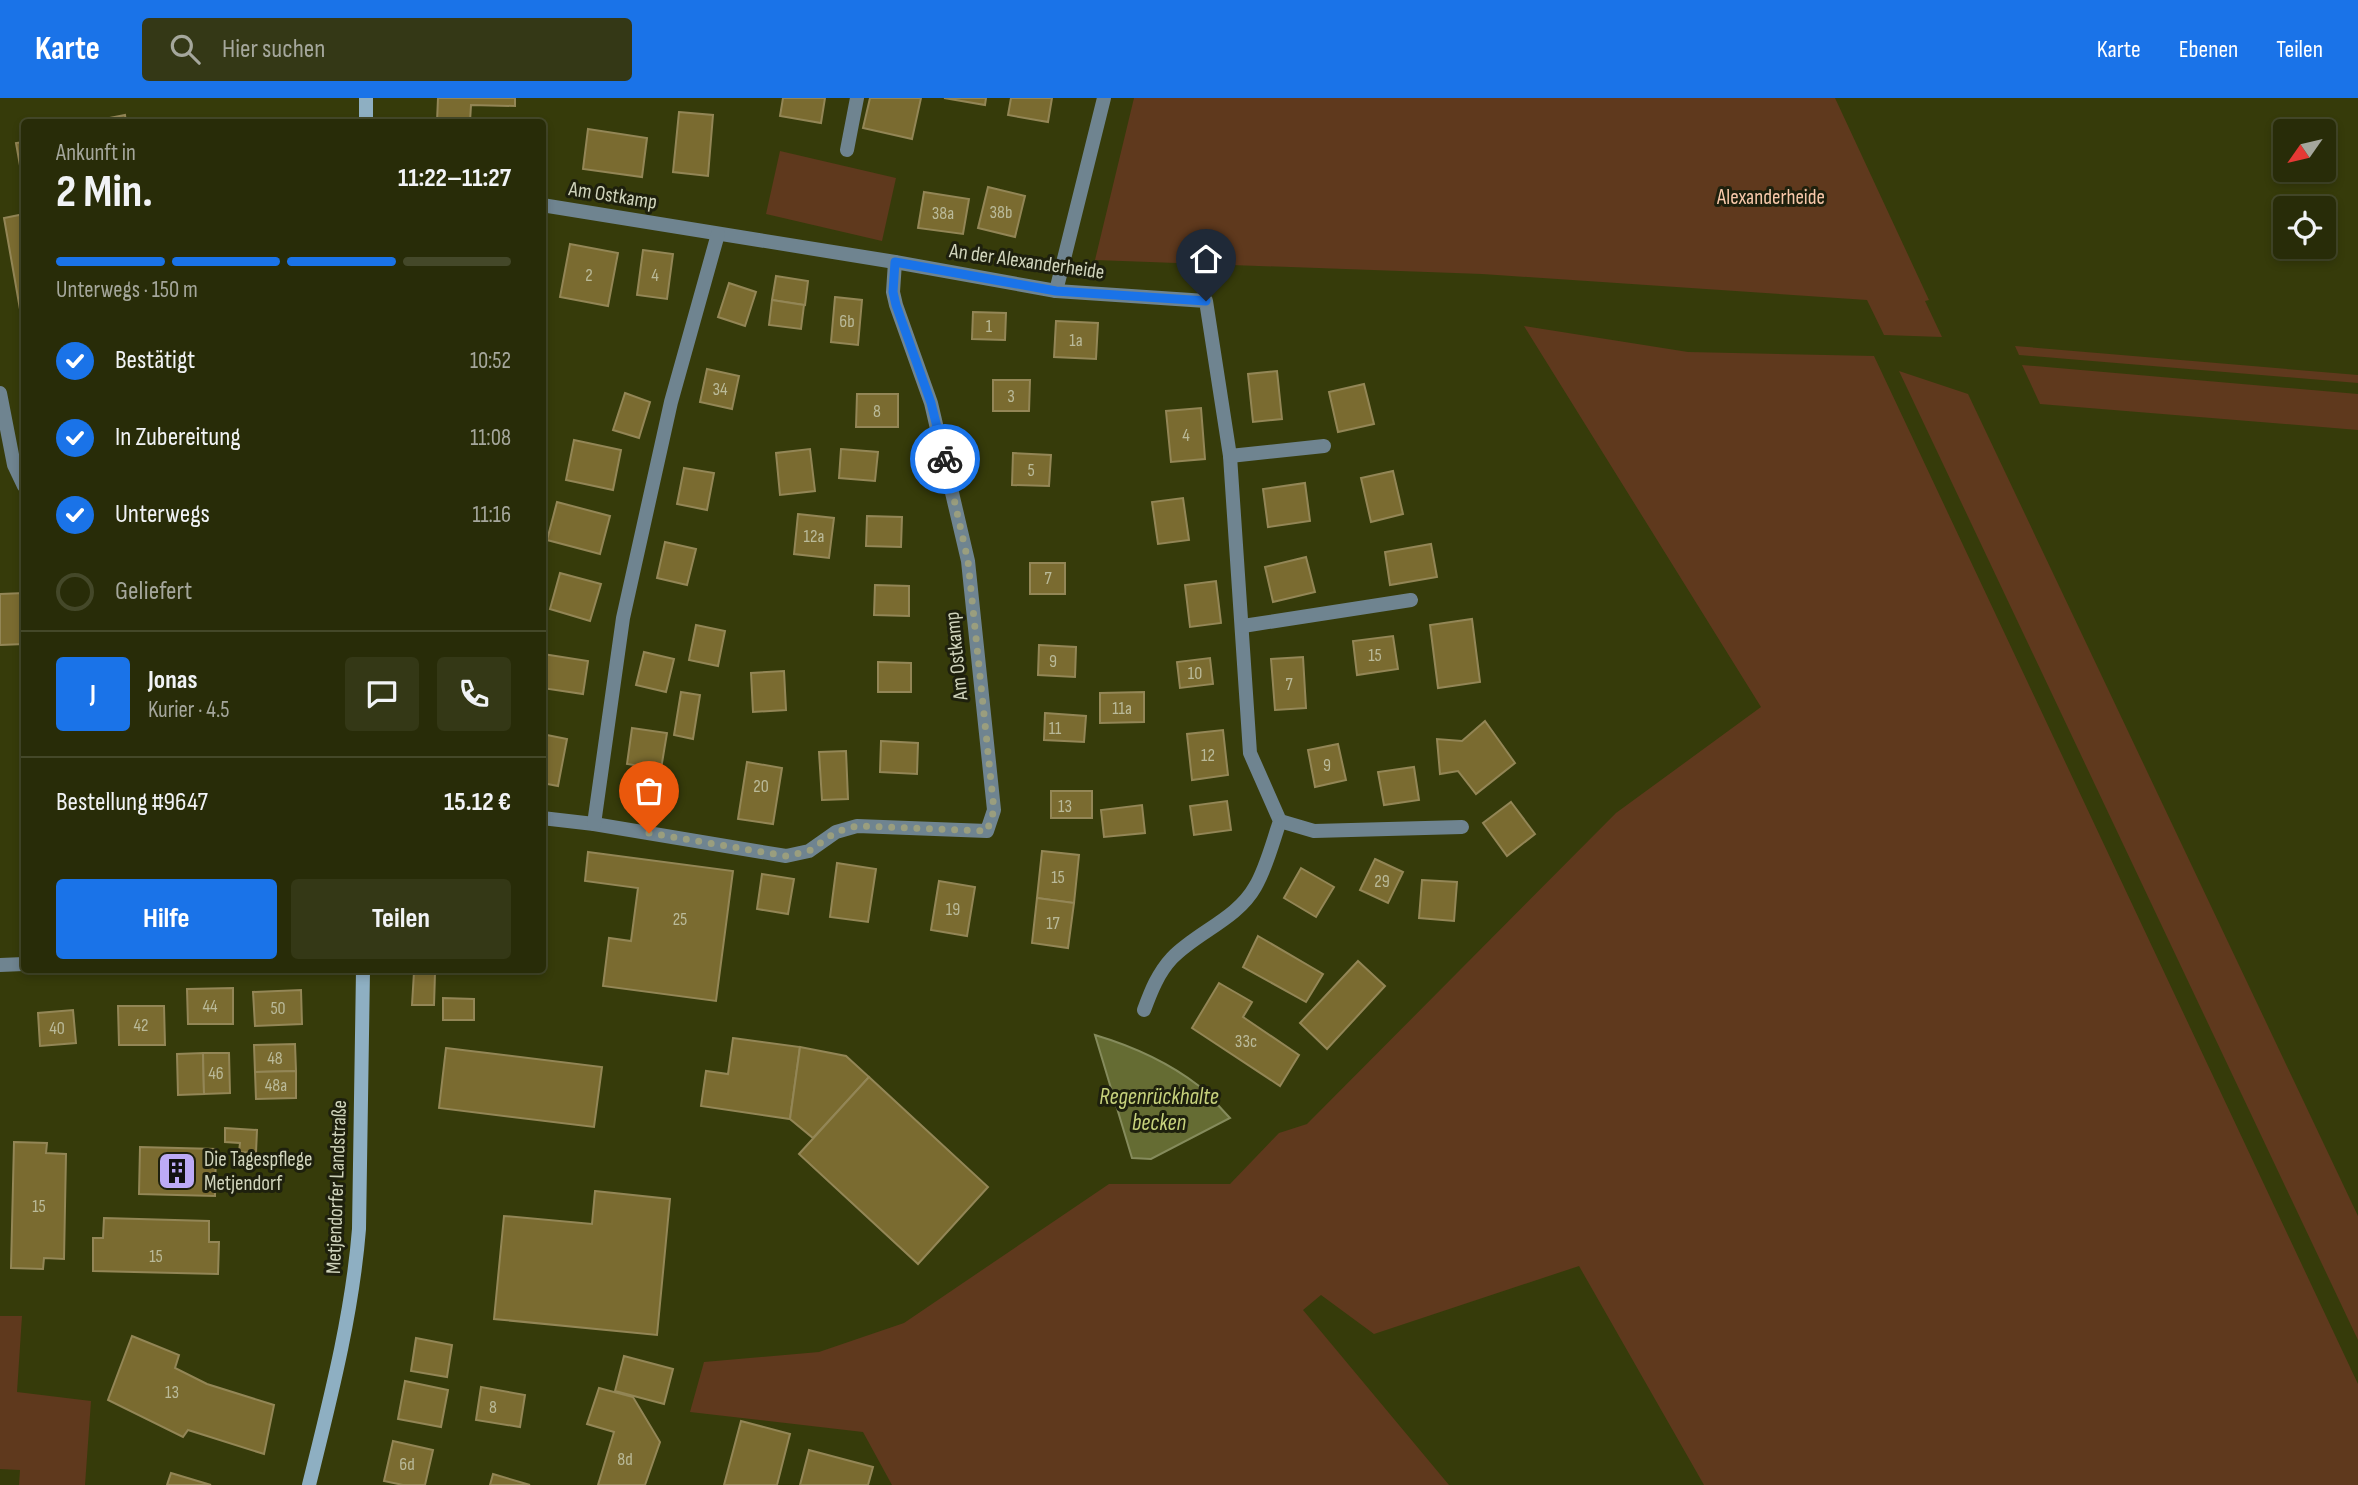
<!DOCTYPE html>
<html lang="de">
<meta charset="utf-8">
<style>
:root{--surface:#282c08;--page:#343816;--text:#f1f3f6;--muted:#a5a79c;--line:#444829;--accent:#1a73e8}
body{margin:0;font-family:"Sofia Sans Condensed",sans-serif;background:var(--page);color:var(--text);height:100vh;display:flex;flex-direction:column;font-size:26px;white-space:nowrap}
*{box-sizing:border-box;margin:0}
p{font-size:23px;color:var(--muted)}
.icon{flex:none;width:38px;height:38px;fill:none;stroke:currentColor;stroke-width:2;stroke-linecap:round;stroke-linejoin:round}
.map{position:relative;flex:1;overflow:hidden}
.drawer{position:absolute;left:21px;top:21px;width:525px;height:854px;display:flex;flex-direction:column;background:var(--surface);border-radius:7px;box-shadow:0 4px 10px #0003,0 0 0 2px var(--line)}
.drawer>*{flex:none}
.needle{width:46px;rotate:236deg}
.fabs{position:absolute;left:2273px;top:21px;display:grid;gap:14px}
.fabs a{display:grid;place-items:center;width:63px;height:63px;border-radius:7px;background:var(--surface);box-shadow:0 4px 10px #0003,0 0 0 2px var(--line);font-size:35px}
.pin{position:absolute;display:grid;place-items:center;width:60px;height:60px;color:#fff;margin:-72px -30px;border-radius:50% 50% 50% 0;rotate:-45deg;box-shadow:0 0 7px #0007}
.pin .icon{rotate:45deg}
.courier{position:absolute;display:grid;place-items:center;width:70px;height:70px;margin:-35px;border:5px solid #1a73e8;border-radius:50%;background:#fff;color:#222;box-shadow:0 2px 9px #0007}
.overview em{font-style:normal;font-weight:700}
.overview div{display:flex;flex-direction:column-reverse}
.overview{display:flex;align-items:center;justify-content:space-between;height:119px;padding:0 35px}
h1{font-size:46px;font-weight:700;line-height:52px}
.bar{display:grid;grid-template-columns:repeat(4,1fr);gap:10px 7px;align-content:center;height:84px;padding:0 35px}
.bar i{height:9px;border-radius:5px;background:var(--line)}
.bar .active{background:var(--accent)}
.bar p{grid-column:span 4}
.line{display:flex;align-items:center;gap:18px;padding:0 35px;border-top:2px solid var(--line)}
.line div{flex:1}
.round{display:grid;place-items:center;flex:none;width:74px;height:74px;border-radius:7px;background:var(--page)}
ol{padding:0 35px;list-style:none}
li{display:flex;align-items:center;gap:21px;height:77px}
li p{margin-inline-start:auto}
li .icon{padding:7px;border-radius:50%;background:var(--accent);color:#fff;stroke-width:4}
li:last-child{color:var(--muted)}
li i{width:38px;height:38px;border:4px solid var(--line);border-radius:50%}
.primary-button{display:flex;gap:14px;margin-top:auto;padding:14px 35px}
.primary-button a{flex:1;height:80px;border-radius:7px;background:var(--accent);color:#fff;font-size:28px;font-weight:700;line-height:80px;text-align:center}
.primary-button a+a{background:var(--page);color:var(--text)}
header{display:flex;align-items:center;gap:42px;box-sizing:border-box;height:98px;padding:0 35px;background:var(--accent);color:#fff}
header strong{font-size:33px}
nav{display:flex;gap:38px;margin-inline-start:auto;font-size:24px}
.search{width:490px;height:63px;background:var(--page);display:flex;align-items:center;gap:18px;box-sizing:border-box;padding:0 24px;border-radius:7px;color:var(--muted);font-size:26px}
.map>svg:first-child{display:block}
.green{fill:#5f391d}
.water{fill:#656c33;stroke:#858b5c;stroke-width:2}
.building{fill:#7a6b30;stroke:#938656;stroke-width:2}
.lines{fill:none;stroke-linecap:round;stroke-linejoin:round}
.street{stroke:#6f8490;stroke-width:14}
.secondary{stroke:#8eafc2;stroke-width:14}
.done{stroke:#9a9e7e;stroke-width:7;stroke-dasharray:0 12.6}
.route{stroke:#1a73e8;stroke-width:9}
.labels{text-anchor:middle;stroke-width:6;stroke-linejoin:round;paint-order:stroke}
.number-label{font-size:18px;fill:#baba99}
.street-label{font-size:21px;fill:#d0d4bc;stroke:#1e200d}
.park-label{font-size:21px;fill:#f7c8aa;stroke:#1e200d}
.poi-label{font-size:21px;fill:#d0d4bc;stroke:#1e200d;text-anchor:start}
.water-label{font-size:23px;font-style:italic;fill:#c7d27c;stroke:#1e200d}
</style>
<header>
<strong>Karte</strong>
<div class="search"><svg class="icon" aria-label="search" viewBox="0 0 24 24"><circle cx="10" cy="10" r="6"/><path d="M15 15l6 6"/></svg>Hier suchen</div>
<nav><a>Karte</a><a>Ebenen</a><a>Teilen</a></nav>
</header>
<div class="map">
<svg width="2358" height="1387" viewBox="0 0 2358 1387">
<rect width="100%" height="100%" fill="#363b0a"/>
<g class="green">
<polygon points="1134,0 1835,0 1929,202 1925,203 1942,239 1884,237 1867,202 1482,176 1095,162"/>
<polygon points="780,53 896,80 882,143 766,116"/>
<polygon points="1524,228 1688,254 1874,258 2358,1286 2358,1387 1704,1387 1579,1168 1374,1236 1321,1197 1303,1212 1449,1387 892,1387 863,1334 690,1314 704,1264 819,1254 904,1225 1109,1086 1230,1086 1279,1035 1307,1026 1616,715 1761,609"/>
<polygon points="2015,248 2358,277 2358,285 2019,257"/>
<polygon points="2022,267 2358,296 2358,332 2040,306"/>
<polygon points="1899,273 1968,296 2358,1118 2358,1242"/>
<polygon points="0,1218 22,1218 17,1294 91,1303 85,1387 19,1387 20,1372 0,1371"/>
</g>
<path class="water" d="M1095 937C1132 948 1168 964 1199 988 1210 997 1220 1010 1230 1020L1151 1061 1132 1060Z"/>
<g class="building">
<polygon points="438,0 515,0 515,8 471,7 470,24 474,24 437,24"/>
<polygon points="783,0 825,0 821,25 780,18"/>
<polygon points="870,0 921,0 912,41 863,30"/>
<polygon points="944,0 986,0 985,7"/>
<polygon points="1011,0 1052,0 1048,24 1008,17"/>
<polygon points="679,14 713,17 708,78 673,74"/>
<polygon points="125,17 126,24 99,24 99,22"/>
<polygon points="588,31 647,40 642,79 583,71"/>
<polygon points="24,44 24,90 16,45"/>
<polygon points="988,89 1025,98 1015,139 978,130"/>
<polygon points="924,94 969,101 963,136 918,130"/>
<polygon points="24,116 24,234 4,120"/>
<polygon points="570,146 618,155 608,208 560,199"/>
<polygon points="643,152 673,156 667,201 637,197"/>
<polygon points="776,178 808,183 805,207 772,202"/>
<polygon points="729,185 756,194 745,228 718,219"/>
<polygon points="835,199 862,202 858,247 831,244"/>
<polygon points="772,202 804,207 801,231 769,227"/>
<polygon points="973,214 1006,215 1005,242 972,241"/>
<polygon points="1056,223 1098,225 1096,261 1054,259"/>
<polygon points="707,271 739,278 732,311 700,304"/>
<polygon points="1277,273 1282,321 1253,324 1248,276"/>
<polygon points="993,282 1030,282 1029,313 993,313"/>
<polygon points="1364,286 1374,326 1338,334 1329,294"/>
<polygon points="625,295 650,304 639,340 613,332"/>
<polygon points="857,296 898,296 898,329 856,329"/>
<polygon points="1201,310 1205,361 1171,364 1166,313"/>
<polygon points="574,342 621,352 613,392 566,382"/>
<polygon points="810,351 815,393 780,397 776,355"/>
<polygon points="841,351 878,354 875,383 839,380"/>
<polygon points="1013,355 1051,357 1049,388 1012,387"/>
<polygon points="684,370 714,375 707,412 677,406"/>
<polygon points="1393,373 1403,416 1371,424 1361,380"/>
<polygon points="1305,385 1310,423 1268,429 1263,391"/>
<polygon points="1183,400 1189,442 1158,446 1152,404"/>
<polygon points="557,404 610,418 600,456 547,442"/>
<polygon points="798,416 834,420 829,460 794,456"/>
<polygon points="867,418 902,419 901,449 866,448"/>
<polygon points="665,444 696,451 687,487 657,480"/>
<polygon points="1431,446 1437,479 1390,487 1385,454"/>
<polygon points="1306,459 1315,494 1273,504 1265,469"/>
<rect x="1030" y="465" width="35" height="31"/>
<polygon points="560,475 601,486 590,523 550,511"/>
<polygon points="1216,483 1221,525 1190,529 1185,487"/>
<polygon points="875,487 909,488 909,518 874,517"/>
<polygon points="24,495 24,546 0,547 0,496"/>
<polygon points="1472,521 1480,584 1438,590 1430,527"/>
<polygon points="696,527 725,533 718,568 689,562"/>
<polygon points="1393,538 1398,571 1357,577 1353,543"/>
<polygon points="1039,547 1076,549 1075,579 1038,577"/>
<polygon points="644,554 674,561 666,594 636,587"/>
<polygon points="543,556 588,563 583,596 542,590"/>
<polygon points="1303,559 1306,610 1275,612 1271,561"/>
<polygon points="1210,560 1213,586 1180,590 1177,564"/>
<polygon points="878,564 911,565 911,594 878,594"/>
<polygon points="784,573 786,612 753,614 751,575"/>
<polygon points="681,594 700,597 693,641 674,637"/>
<polygon points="1144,594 1144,624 1100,625 1100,595"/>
<polygon points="1045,615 1086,618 1084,644 1044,642"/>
<polygon points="1485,623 1515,665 1476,696 1458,673 1440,676 1437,641 1462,643"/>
<polygon points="632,630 667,635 661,671 627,666"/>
<polygon points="1223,632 1228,677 1192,682 1187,636"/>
<polygon points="542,636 567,641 558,688 542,685"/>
<polygon points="881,643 918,645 917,676 880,674"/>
<polygon points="1338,646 1346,682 1315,689 1308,652"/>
<polygon points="846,653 848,701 822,702 819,654"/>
<polygon points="747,664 782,670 773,726 738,721"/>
<polygon points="1414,669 1419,702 1384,707 1378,674"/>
<rect x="1051" y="693" width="41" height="27"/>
<polygon points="1227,703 1231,732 1194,737 1190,708"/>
<polygon points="1511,704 1535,736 1507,758 1483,725"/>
<polygon points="1142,707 1145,735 1104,739 1101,712"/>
<polygon points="1042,753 1079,757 1074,805 1037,800"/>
<polygon points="588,754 733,773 716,903 603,888 609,840 631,843 638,790 585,783"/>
<polygon points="1375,761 1403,774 1388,805 1360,792"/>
<polygon points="837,765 876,771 868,824 830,819"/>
<polygon points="1301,770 1334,789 1316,819 1284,800"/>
<polygon points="762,776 794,781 788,816 757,811"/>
<polygon points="1422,782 1457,784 1454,823 1419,820"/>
<polygon points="939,783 975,789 967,838 931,832"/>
<polygon points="1037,800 1074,805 1068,850 1032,845"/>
<polygon points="1258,838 1323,876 1306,904 1243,869"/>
<polygon points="1358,863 1385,888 1327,951 1300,925"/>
<polygon points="414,874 435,875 434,907 412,907"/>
<polygon points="1219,885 1252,904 1243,919 1299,957 1280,988 1192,930"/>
<polygon points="233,890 233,926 188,926 187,891"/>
<polygon points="301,892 302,926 255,928 253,894"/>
<polygon points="443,900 474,901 474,922 443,922"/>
<polygon points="118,908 164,908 165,947 119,947"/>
<polygon points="73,912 76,945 40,948 38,915"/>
<polygon points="733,940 800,949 790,1021 701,1008 706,973 728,976"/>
<polygon points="295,946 296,973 255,974 254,947"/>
<polygon points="800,949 846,958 869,979 813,1040 790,1021"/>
<polygon points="446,950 602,969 594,1029 439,1010"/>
<polygon points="203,955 204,996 178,997 177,956"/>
<polygon points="203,955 229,955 230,995 204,996"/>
<polygon points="296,973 296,1000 256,1001 255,974"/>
<polygon points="869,979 988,1089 918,1166 799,1056"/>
<polygon points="225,1030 257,1032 256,1055 239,1054 240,1045 225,1044"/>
<polygon points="14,1044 47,1045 46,1055 66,1056 64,1161 44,1160 43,1171 11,1170"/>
<polygon points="140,1049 216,1051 215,1098 139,1096"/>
<polygon points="595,1093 670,1101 657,1237 494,1221 504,1118 592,1126"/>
<polygon points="104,1120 209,1123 209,1144 219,1144 218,1176 93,1173 93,1140 103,1140"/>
<polygon points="132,1238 179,1257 175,1270 207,1286 274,1307 264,1356 188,1332 183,1339 108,1302"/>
<polygon points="416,1240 452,1247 447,1279 411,1273"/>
<polygon points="624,1258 673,1271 664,1306 615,1293"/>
<polygon points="405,1283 448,1292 441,1329 398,1321"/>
<polygon points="481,1289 525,1297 520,1329 476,1322"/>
<polygon points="599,1290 633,1299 660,1344 645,1387 598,1387 614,1334 587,1326"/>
<polygon points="741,1323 790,1336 777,1387 724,1387"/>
<polygon points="393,1343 433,1352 425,1387 403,1387 384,1383"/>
<polygon points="809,1352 873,1369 868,1387 800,1387"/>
<polygon points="171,1375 211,1387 167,1387"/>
<polygon points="493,1376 530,1387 490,1387"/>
</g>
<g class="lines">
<g class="street">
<polyline points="847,52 857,0"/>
<path d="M542 107 895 164 1056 193 1206 203 1230 358 1250 655 1280 723C1273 743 1266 771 1255 789 1237 821 1197 834 1172 860 1158 875 1151 893 1144 912"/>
<polyline points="1056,193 1104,0"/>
<polyline points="0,295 14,367 24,388"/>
<polyline points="1230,358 1324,348"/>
<polyline points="1243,528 1411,502"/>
<polyline points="542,720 594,726 786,758 809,753 836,734 857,728 987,733 994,712 968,463 931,305 896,207 893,194 895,164"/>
<polyline points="1280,723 1314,733 1462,729"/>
<polyline points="594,726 623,520 671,304 718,136"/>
<polyline points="0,867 24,866"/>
</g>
<g class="secondary">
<polyline points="366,0 366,24"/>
<path d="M309 1387C330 1302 352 1218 359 1131L363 872"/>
</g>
</g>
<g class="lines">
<polyline class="done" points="649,735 786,758 809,753 836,734 857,728 987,733 994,712 968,463 945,361"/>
<polyline class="route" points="945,361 931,305 896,207 893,194 895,164 1056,193 1206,203"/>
</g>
<defs>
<symbol id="building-square" viewBox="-11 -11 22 22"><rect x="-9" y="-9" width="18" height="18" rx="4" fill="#bcaaf6" stroke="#1e200d"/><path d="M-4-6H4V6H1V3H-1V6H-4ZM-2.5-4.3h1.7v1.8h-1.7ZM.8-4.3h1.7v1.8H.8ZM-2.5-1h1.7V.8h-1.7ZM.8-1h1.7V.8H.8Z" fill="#111"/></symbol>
</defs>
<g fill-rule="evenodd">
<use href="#building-square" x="155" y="1051" width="44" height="44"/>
</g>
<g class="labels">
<g class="number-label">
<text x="1001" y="120">38b</text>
<text x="943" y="121">38a</text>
<text x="589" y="183">2</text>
<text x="655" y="183">4</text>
<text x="847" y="229">6b</text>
<text x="989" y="234">1</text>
<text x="1076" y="248">1a</text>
<text x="720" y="297">34</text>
<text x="1011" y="304">3</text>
<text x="877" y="319">8</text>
<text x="1186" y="343">4</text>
<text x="1031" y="378">5</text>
<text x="814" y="444">12a</text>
<text x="1048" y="486">7</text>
<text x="1375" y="563">15</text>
<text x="1053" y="569">9</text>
<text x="1195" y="581">10</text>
<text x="1289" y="592">7</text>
<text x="1122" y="616">11a</text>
<text x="1055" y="636">11</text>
<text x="1208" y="663">12</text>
<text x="1327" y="673">9</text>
<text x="761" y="694">20</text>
<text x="1065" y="714">13</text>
<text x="1058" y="785">15</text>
<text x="1382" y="789">29</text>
<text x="953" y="817">19</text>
<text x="680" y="827">25</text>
<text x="1053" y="831">17</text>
<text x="210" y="914">44</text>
<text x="278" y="916">50</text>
<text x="141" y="933">42</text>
<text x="57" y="936">40</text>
<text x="1246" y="949">33c</text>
<text x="275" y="966">48</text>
<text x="216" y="981">46</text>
<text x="276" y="993">48a</text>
<text x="39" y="1114">15</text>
<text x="156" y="1164">15</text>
<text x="172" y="1300">13</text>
<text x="493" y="1315">8</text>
<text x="625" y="1367">8d</text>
<text x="407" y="1372">6d</text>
</g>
<g class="street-label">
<text transform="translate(613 97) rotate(9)" y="7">Am Ostkamp</text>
<text transform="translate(1027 163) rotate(8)" y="7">An der Alexanderheide</text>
<text transform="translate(956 558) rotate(-96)" y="7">Am Ostkamp</text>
<text transform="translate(336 1089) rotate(-88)" y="7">Metjendorfer Landstraße</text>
</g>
<g class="park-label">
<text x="1771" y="106">Alexanderheide</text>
</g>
<g class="poi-label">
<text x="204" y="1068">Die Tagespflege<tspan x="204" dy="24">Metjendorf</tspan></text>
</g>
<g class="water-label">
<text x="1159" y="1006">Regenrückhalte<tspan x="1159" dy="26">becken</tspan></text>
</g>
</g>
</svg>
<div class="fabs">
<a><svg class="needle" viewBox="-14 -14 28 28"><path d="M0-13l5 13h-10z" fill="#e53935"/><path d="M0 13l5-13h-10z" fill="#a5a79c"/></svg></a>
<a><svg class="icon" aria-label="locate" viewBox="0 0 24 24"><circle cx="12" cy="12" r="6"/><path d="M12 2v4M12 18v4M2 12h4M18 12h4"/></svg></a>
</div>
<div class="pin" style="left:649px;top:735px;background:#ea580c"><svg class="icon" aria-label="bag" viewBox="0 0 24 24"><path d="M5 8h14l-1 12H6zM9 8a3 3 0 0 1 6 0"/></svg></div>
<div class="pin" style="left:1206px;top:203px;background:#1f2937"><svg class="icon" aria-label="home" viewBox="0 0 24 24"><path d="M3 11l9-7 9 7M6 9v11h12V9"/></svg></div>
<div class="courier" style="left:945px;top:361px"><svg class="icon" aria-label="bike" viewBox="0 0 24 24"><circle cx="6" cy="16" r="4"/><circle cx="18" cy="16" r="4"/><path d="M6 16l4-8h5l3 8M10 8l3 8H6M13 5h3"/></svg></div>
<section class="drawer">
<div class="overview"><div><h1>2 Min.</h1><p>Ankunft in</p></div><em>11:22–11:27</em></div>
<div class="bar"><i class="active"></i><i class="active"></i><i class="active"></i><i></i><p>Unterwegs · 150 m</p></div>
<ol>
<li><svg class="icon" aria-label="check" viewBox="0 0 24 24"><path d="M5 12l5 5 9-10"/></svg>Bestätigt<p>10:52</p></li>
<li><svg class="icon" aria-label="check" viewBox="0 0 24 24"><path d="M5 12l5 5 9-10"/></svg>In Zubereitung<p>11:08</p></li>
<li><svg class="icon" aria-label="check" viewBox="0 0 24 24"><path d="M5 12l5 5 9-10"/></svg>Unterwegs<p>11:16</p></li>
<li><i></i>Geliefert</li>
</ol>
<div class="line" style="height:126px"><b class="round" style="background:var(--accent);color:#fff">J</b><div><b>Jonas</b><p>Kurier · 4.5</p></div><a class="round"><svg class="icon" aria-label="chat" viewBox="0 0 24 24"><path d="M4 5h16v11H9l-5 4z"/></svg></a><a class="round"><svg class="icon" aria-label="phone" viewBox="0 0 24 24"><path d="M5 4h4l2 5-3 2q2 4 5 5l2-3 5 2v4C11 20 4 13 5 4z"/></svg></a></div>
<div class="line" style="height:91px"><div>Bestellung #9647</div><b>15.12 €</b></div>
<div class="primary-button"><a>Hilfe</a><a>Teilen</a></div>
</section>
</div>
